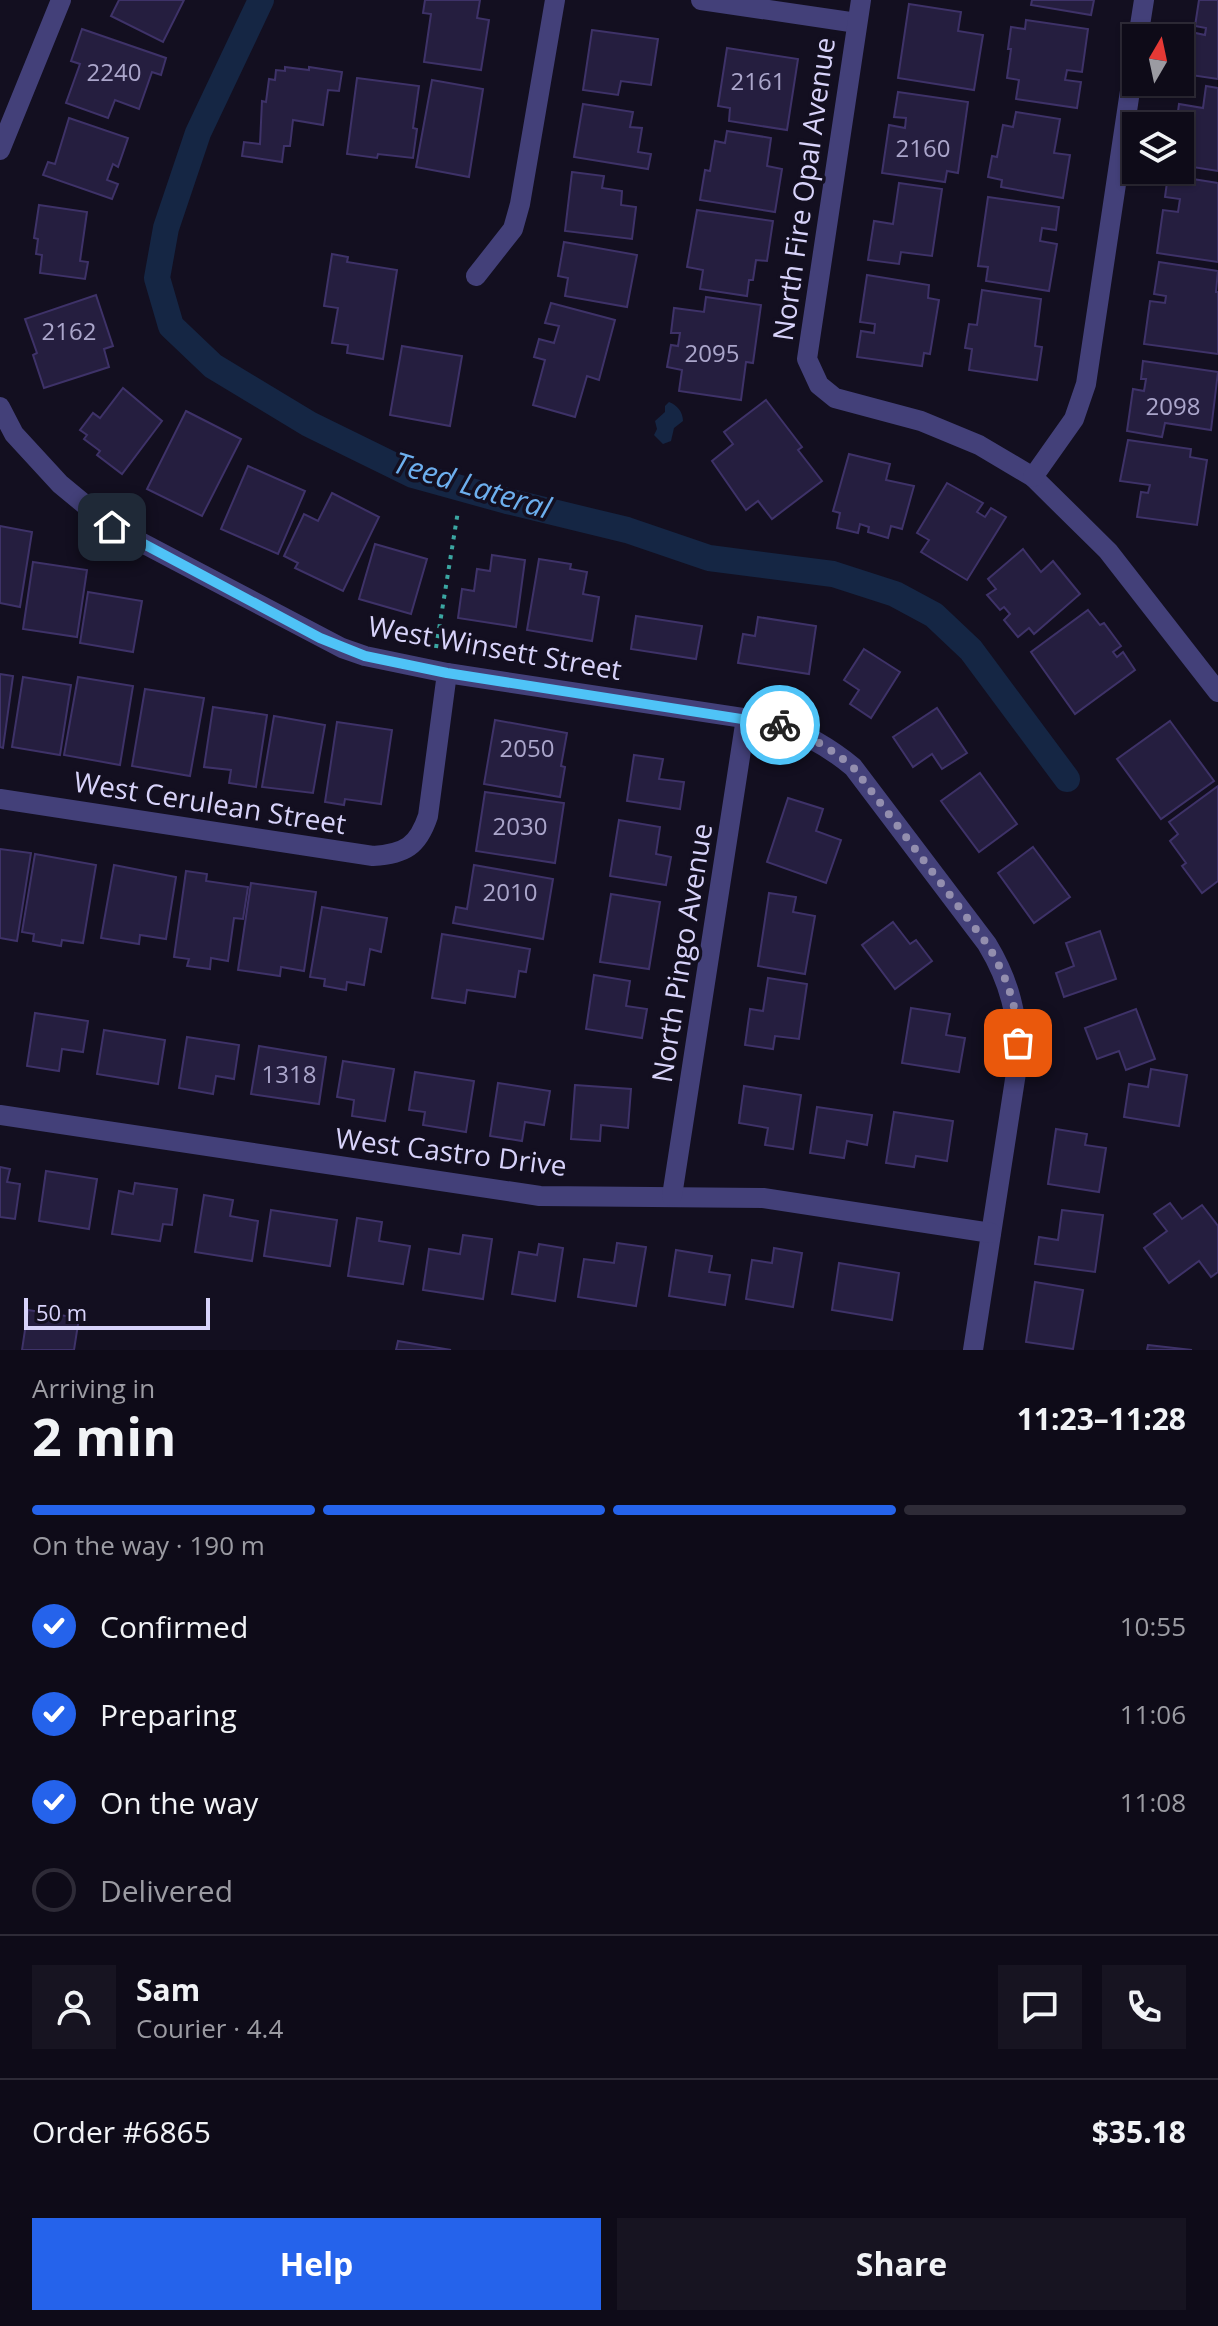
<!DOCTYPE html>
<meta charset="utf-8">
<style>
:root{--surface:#0e0b18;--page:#171421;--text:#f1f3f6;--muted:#9b9ba2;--line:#2e2b37;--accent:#2563eb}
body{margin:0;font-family:"Open Sans",sans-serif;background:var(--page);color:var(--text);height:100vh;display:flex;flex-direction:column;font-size:30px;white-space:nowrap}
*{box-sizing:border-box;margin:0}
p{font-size:26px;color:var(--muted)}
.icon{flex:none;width:44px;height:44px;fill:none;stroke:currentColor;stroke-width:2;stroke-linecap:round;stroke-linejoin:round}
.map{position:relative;height:1350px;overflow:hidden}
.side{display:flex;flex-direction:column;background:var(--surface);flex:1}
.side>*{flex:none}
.needle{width:52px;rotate:9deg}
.fabs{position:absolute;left:1122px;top:24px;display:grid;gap:16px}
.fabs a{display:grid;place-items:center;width:72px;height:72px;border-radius:0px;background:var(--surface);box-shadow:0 2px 6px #0004,0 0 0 2px var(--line);font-size:40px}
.scale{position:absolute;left:24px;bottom:20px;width:186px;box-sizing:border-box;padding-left:8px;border:4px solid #d8d3fa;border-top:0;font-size:22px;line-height:28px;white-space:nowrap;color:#d8d3fa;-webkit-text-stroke:6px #130f20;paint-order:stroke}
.pin{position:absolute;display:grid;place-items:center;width:68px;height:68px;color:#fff;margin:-34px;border-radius:16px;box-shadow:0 4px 12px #0006}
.courier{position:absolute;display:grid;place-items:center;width:80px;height:80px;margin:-40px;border:6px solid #4fc3f7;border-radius:50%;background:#fff;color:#222;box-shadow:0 2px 10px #0007}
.summary em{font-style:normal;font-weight:700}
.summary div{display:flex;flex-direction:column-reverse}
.summary{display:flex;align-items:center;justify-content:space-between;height:136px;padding:0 32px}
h1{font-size:52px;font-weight:700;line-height:60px}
.bar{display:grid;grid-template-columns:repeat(4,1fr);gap:12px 8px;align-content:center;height:96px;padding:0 32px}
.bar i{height:10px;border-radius:6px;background:var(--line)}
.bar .current{background:var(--accent)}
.bar p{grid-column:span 4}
.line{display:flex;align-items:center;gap:20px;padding:0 32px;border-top:2px solid var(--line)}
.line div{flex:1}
.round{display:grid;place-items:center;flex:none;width:84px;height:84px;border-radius:0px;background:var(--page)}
ol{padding:0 32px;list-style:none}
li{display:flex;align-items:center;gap:24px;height:88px}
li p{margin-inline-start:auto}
li .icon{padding:8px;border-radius:50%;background:var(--accent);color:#fff;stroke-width:4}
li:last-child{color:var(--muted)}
li i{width:44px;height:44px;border:4px solid var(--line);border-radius:50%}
.button{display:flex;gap:16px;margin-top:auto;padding:16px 32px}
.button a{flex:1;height:92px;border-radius:0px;background:var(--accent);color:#fff;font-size:32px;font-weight:700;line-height:92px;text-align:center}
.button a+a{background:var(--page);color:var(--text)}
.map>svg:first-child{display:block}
.water{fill:#152644}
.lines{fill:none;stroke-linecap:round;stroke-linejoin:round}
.canal{stroke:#152644;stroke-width:26}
.building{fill:#251e3f;stroke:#3e3268;stroke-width:2}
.path{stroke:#3ba6a2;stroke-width:4;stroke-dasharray:4 6;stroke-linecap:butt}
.minor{stroke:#434079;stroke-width:20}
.done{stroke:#938eae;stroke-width:8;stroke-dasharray:0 14.4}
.route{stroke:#4fc3f7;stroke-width:10}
.labels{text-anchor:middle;stroke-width:7;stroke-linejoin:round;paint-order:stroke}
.number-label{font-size:24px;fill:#aba6cb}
.street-label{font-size:28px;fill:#d8d3fa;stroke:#130f20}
.water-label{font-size:30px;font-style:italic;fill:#6dafee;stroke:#130f20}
</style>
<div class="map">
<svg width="1218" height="1350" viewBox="0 0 1218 1350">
<rect width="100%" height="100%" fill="#130f20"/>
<path class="water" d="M669 402C677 405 683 412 683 421L674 428 671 441 663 444 654 435 657 429 655 421 665 412V406Z"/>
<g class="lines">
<polyline class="canal" points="261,0 198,133 166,228 157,278 171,326 213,366 309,424 413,475 507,501 627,530 709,558 833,574 895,594 934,615 971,650 1067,779"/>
</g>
<g class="building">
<polygon points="119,0 184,0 163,42 111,16"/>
<polygon points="425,0 480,0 477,18 489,20 481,70 424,62 431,14 423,13"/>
<polygon points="1032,0 1094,0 1091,15 1031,5"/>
<polygon points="1199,0 1218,0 1218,79 1184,74 1191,32 1205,35 1206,28 1195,26"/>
<polygon points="909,4 961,12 958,31 983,35 974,90 898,78"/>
<polygon points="1026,20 1088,29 1082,72 1067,70 1065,80 1081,82 1077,108 1016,99 1019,80 1007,78 1011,49 1008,49 1011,27 1025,29"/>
<polygon points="82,29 166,58 161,75 152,72 139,109 115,100 108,118 66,103 80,64 71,61"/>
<polygon points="592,30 658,39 651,85 621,81 618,95 583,90"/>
<polygon points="727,48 798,59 787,130 729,121 730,108 718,106"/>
<polygon points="285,67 309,70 309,67 342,72 339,91 328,90 323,125 293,120 290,146 284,146 282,162 242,156 244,142 260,144 262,101 266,102 269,79 275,80 276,70 285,71"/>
<polygon points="357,78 419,86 413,128 417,129 413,158 378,154 377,158 347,154"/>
<polygon points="432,80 483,89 469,177 416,167"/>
<polygon points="1206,86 1218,88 1218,171 1180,165 1180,126 1176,126 1179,104 1203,108"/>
<polygon points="898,92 968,102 958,173 947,171 945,182 882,173 889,125 905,128 906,118 894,117"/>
<polygon points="583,104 633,112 630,127 642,128 638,152 651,154 648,169 574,157"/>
<polygon points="1016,112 1060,119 1054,153 1070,155 1063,198 1001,187 1002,180 988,177 992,156 997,157 1003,125 1013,127"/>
<polygon points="69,118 128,138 118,167 113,164 107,180 118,184 112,199 43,175 48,162 55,164"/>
<polygon points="727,131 771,138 767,166 782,169 775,212 700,200 705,170 710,171 715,141 725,143"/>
<polygon points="572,172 604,176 602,188 622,191 621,205 636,207 632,239 565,231"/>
<polygon points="1168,175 1218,183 1218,262 1157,253 1163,210 1178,212 1180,199 1165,197"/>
<polygon points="899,183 942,189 932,256 901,252 899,264 868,260 874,221 893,224"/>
<polygon points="988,197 1059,207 1056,230 1042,228 1040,241 1057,244 1049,291 986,281 988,267 978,266"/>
<polygon points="39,205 87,212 80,261 88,262 85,279 40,273 42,255 36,254 38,239 34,238"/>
<polygon points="697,210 773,221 767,261 756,260 753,280 749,280 747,296 700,289 703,270 687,267"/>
<polygon points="564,242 637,255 627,307 565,296 568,278 558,276"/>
<polygon points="332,254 348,257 347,262 397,270 383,359 347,353 348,345 332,343 338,308 324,306"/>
<polygon points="1159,262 1218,271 1216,292 1218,292 1218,354 1144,344 1150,301 1165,303 1166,296 1154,294"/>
<polygon points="867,275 929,285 928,298 939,300 930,354 924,353 922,366 857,357 861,331 874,333 875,324 860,322"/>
<polygon points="982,290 1041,299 1035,346 1042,347 1037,380 969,370 972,349 965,348 969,324 977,325"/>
<polygon points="96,295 113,346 104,349 109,367 44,388 33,355 37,353 25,319"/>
<polygon points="706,297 761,305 753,363 746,362 741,400 679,391 682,370 667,367 671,345 678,346 680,333 671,333 674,308 704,312"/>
<polygon points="551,303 615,320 599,380 587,376 575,417 533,405 545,360 534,357 539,339 554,343 559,326 545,323"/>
<polygon points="402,346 462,356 450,426 390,415"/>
<polygon points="1143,361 1218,372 1211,430 1165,423 1162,437 1127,431 1133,389 1144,391 1146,379 1141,379"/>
<polygon points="123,388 162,421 122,474 97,455 100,451 84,439 87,435 80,430 93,413 100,418"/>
<polygon points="766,400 802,447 798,450 822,481 772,519 758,501 746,510 712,461 733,444 724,432"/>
<polygon points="186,411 241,439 202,516 147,489"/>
<polygon points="1128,440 1191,449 1190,457 1207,460 1197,525 1137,517 1141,492 1148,493 1150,485 1120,481"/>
<polygon points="849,454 890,464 886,480 914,486 902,529 891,526 888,538 868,532 869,527 860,524 858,533 837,528 840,513 833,511"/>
<polygon points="248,466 305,491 278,554 221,529"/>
<polygon points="947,483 983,503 977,512 985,517 991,508 1006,517 967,580 921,552 929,540 917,533"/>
<polygon points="332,493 379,517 343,591 295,568 298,563 284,556 304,514 318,521"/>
<polygon points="0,526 32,532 20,607 0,603"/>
<polygon points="375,544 427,559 411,614 359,599"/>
<polygon points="1023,549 1041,572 1053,561 1080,594 1034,634 1029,628 1018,637 1004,620 1010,614 1004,607 1000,610 987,595 996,589 988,579"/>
<polygon points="492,555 525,560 516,627 458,618 462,589 474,591 477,569 490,571"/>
<polygon points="539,559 571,564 570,569 587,572 583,594 599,597 592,641 527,630"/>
<polygon points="33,562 87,570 77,637 23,629"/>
<polygon points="88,592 142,601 133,652 80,643"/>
<polygon points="1088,610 1100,625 1104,623 1121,646 1113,652 1117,657 1123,652 1135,670 1075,714 1031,652"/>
<polygon points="636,616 702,626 696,659 631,649"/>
<polygon points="758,617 816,626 809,674 738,663 743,634 755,636"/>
<polygon points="864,649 900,672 871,718 850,704 859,690 844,680"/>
<polygon points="0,674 13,676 3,748 0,747"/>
<polygon points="23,677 71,685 60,755 12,747"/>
<polygon points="78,677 133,686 120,765 64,755"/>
<polygon points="145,689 204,698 190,776 132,766"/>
<polygon points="213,707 267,715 256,787 229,783 231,770 204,767"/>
<polygon points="937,708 967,753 942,769 932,754 913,767 893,737"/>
<polygon points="274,716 325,725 313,793 262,787"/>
<polygon points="495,720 567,733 561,766 565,767 560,797 484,784"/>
<polygon points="1170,721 1214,781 1161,819 1117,759"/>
<polygon points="337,722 392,730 381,804 345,799 344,805 325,802"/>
<polygon points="634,755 663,759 659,779 684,782 680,809 627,801"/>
<polygon points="980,773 1017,824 979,852 941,801"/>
<polygon points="1218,786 1218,881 1202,893 1182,866 1186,863 1170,841 1178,834 1169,822"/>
<polygon points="485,792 564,803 555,863 476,851"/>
<polygon points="788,798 823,809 816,831 841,840 826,883 767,862"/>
<polygon points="619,820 660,827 656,854 671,857 666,885 610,876"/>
<polygon points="1033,847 1070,897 1034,923 998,873"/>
<polygon points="0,849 31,853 17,941 0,938"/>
<polygon points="35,854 96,865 83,943 62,940 61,946 33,941 34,934 22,932"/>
<polygon points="114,865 176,877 166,939 140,935 139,944 101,938"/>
<polygon points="474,865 553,879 543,939 453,923 456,907 467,909"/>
<polygon points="186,871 207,874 206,881 248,887 243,919 234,918 228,961 211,958 210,969 187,966 189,959 174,957"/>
<polygon points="251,883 316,892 304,971 281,967 280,976 238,970"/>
<polygon points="769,893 796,897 793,912 815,916 805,974 758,966"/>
<polygon points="611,894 660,902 649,969 600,962"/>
<polygon points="322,907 387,918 381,952 370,949 364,985 347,982 346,990 324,986 325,979 310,977"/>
<polygon points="893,922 910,944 916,940 932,961 895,989 862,945"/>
<polygon points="1100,931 1116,979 1064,997 1056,973 1074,966 1066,943"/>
<polygon points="442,934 530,949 526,972 519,971 515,997 467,990 465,1003 432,998"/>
<polygon points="594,975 630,981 626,1006 647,1009 642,1038 586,1029"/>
<polygon points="768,978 807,984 799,1039 775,1036 773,1049 745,1045 750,1009 763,1011"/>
<polygon points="911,1008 950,1014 946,1035 965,1038 959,1072 902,1063"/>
<polygon points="1136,1009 1155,1059 1126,1070 1119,1051 1097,1059 1085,1028"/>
<polygon points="35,1013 88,1021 83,1052 62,1049 59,1071 27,1066"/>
<polygon points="104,1030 165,1040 158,1084 97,1074"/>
<polygon points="187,1037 239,1045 234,1079 216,1076 213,1094 179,1088"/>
<polygon points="259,1046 326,1057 319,1104 251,1094"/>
<polygon points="343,1061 394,1069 385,1121 352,1116 354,1100 337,1097"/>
<polygon points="1151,1069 1187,1075 1179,1126 1124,1117 1129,1084 1148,1087"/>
<polygon points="415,1072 474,1081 466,1132 423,1125 425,1112 409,1110"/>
<polygon points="498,1083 550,1091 544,1125 525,1122 522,1141 490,1136"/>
<polygon points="575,1085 631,1089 628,1128 601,1125 600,1141 571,1139"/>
<polygon points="744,1086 801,1095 793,1149 765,1145 768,1128 739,1123"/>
<polygon points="817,1107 872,1115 867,1145 847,1141 844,1158 810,1153"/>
<polygon points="894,1112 953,1121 947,1161 916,1156 914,1167 886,1163"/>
<polygon points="1056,1129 1087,1134 1085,1145 1106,1148 1099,1192 1048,1184"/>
<polygon points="0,1167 10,1169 7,1182 20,1184 15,1219 0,1217"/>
<polygon points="46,1171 97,1179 89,1229 39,1221"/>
<polygon points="135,1183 177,1189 172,1225 163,1224 160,1241 112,1234 119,1191 133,1194"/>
<polygon points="204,1195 233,1200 230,1216 258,1221 252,1261 195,1252"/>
<polygon points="1170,1203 1182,1219 1202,1205 1218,1226 1218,1272 1211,1277 1199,1261 1169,1283 1144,1248 1167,1231 1154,1214"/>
<polygon points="271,1210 337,1220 330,1266 264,1256"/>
<polygon points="1062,1210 1103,1215 1095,1272 1035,1264 1039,1237 1058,1240"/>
<polygon points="357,1218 382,1222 379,1241 410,1246 403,1284 348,1276"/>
<polygon points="463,1235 492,1239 483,1299 423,1290 429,1249 460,1254"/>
<polygon points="617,1243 646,1247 636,1306 578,1297 584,1259 614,1263"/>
<polygon points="539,1244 563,1248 555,1301 512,1294 519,1252 537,1255"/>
<polygon points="774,1248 802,1253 793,1307 746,1299 752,1260 772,1263"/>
<polygon points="676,1250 712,1256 709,1272 730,1275 725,1305 669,1296"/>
<polygon points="839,1263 899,1273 892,1320 832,1310"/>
<polygon points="1035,1282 1083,1290 1073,1349 1026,1342"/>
<polygon points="28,1310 79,1318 74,1350 22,1350"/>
<polygon points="398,1341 451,1350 396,1350"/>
<polygon points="1148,1345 1192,1350 1147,1350"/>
</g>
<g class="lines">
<polyline class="path" points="436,648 458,511"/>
<g class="minor">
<polyline points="701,0 857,23"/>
<polyline points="861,0 807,359 819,385 835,398 921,421 979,445 1033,477 1108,551 1218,692"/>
<polyline points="1138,38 1144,0"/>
<polyline points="0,150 61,0"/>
<polyline points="476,276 513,229 520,204 555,0"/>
<path d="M0 407 14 434 60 484 112 527 342 648 365 656 447 673 776 723C806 734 829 747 853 767L987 944C1010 982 1018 1016 1018 1060L973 1350"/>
<polyline points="1033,477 1074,419 1086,384 1136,51"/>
<path d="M0 799 373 856C405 854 418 846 428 816L447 673"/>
<polyline points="0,1115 540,1196 763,1198 991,1233"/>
<polyline points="672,1196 746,718"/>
</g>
</g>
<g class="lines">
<path class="done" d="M780 725C808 735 830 748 853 767L987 944C1006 975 1018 1006 1018 1043"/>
<polyline class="route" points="112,527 320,638 365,656 447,673 780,725"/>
</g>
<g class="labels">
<g class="number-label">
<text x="114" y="81">2240</text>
<text x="758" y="90">2161</text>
<text x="923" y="157">2160</text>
<text x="69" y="340">2162</text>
<text x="712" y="362">2095</text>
<text x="1173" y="415">2098</text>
<text x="527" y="757">2050</text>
<text x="520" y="835">2030</text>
<text x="510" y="901">2010</text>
<text x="289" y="1083">1318</text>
</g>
<g class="street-label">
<text transform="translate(804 189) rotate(-82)" y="10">North Fire Opal Avenue</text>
<text transform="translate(495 648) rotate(10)" y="10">West Winsett Street</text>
<text transform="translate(210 803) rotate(9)" y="10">West Cerulean Street</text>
<text transform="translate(682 953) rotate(-81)" y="10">North Pingo Avenue</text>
<text transform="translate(451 1152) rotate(7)" y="10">West Castro Drive</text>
</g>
<g class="water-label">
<text transform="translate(472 486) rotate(17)" y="10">Teed Lateral</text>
</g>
</g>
</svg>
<div class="fabs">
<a><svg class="needle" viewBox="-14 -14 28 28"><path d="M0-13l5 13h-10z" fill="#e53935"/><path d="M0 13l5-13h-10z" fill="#9b9ba2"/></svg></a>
<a><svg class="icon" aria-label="layers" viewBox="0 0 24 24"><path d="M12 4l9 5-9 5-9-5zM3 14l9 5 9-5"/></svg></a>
</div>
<div class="scale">50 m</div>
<div class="pin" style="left:1018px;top:1043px;background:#ea580c"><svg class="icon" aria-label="bag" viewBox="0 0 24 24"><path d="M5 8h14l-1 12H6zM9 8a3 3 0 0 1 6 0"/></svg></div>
<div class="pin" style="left:112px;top:527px;background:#1f2937"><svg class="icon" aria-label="home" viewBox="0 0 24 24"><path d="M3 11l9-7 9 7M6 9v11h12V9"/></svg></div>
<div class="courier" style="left:780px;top:725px"><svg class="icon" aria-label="bike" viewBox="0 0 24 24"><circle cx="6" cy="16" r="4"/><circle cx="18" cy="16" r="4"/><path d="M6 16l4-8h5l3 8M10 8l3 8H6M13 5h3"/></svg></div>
</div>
<section class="side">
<div class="summary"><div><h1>2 min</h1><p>Arriving in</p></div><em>11:23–11:28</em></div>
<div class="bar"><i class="current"></i><i class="current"></i><i class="current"></i><i></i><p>On the way · 190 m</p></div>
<ol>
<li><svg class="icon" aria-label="check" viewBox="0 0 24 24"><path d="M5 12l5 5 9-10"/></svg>Confirmed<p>10:55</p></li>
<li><svg class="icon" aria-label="check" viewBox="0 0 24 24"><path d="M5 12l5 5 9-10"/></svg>Preparing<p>11:06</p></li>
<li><svg class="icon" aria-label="check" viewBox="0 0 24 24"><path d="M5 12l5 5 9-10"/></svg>On the way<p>11:08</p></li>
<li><i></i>Delivered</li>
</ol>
<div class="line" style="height:144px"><a class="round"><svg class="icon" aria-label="person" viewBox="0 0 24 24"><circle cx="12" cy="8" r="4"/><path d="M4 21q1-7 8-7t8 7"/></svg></a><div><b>Sam</b><p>Courier · 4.4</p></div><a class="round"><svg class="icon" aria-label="chat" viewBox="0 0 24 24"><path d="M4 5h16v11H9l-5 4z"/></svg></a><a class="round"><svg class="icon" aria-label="phone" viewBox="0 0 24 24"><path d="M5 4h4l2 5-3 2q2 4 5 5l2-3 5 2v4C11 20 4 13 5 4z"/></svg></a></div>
<div class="line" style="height:104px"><div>Order #6865</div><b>$35.18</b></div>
<div class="button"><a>Help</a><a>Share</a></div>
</section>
